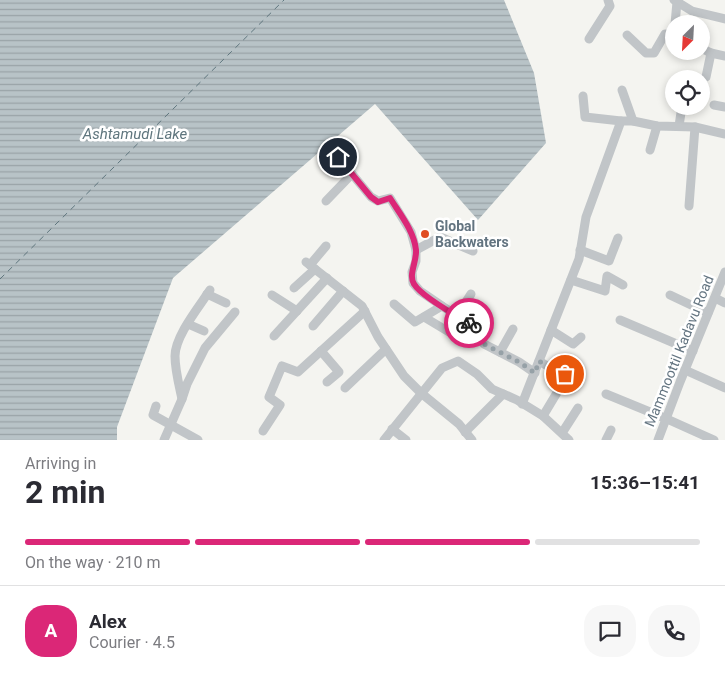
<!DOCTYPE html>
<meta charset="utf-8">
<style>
:root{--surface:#fff;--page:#f7f7f7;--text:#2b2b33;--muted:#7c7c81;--line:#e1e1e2;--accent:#db2777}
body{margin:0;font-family:Roboto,sans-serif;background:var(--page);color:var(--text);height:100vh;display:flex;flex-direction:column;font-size:19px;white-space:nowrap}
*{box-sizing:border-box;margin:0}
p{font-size:16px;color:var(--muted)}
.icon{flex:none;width:28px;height:28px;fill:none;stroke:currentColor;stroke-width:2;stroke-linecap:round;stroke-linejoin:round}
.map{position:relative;height:440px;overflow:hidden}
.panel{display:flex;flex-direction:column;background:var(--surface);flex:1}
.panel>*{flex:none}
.needle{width:32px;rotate:204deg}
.fabs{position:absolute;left:665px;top:15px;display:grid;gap:10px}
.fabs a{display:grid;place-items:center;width:45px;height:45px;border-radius:50%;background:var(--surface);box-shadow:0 2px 8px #0003;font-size:25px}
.pin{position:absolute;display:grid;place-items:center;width:42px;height:42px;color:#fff;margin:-21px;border:2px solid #fff;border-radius:50%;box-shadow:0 1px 5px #0007}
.courier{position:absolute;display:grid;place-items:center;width:50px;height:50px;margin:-25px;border:4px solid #db2777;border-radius:50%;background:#fff;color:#222;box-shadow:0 1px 6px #0007}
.head em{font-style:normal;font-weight:700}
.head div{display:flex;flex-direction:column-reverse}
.head{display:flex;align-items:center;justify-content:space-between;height:85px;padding:0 25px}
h1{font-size:32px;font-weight:700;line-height:38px}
.bar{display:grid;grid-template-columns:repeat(4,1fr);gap:8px 5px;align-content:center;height:60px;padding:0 25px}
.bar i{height:6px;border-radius:4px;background:var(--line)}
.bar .on{background:var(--accent)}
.bar p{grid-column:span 4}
.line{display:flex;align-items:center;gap:12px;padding:0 25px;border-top:1px solid var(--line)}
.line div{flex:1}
.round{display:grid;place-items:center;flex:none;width:52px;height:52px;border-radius:20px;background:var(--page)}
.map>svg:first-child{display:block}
.water{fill:url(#water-rules)}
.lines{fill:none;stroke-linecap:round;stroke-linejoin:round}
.ferry{stroke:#5f767e;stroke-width:1;stroke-dasharray:6 5;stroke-linecap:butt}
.minor{stroke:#c1c5c8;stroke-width:9}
.done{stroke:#96a1a7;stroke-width:5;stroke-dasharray:0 9}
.route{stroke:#db2777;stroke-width:6}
.poi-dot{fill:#e04d23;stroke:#fff;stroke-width:2}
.labels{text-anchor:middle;stroke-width:5;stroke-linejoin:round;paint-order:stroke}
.poi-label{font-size:14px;font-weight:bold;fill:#637480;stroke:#fff;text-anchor:start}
.street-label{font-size:14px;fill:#637480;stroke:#fff}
.water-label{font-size:15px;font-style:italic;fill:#5f767e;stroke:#fff}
</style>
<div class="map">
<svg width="725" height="440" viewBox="0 0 725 440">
<defs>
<pattern id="water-rules" width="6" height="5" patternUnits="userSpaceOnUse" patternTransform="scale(1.25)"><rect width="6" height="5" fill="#b8c3c7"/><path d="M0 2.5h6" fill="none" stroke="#99a3a7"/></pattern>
</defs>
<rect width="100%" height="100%" fill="#f4f4f0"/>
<polygon class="water" points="0,0 504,0 534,73 546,143 478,220 375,104 173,278 117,427 117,440 0,440"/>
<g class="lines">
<polyline class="ferry" points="0,279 284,0"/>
<g class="minor">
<polyline points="674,0 692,11 725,19"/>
<polyline points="675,24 677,2"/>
<polyline points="627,35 646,53 654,53 665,34 674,34"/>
<polyline points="589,39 610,6 608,0"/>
<polyline points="701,48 711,53 725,56"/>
<polyline points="706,77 711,53"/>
<polyline points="622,90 633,121"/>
<polyline points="583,96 585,117 621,121"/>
<polyline points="714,105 725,107"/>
<polyline points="679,126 682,106"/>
<polyline points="650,150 657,126"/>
<polyline points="338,157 371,197 378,201 390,198 411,232 416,250 416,261 412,272 413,283 420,291 442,306 470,324 484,344 519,362 535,373"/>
<polyline points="326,201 352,174"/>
<polyline points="689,206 695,127"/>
<polyline points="416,250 440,237 473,251"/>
<polyline points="580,250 609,261 618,238"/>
<polyline points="306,262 362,306 378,337 404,376 421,393 459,424 472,440"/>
<polyline points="310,265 326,246"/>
<polyline points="571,280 605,291 607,276 623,285"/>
<polyline points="294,288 315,269"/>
<polyline points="207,294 226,303"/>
<polyline points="272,295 297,311"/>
<polyline points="670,295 708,313"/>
<polyline points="715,298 725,303"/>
<polyline points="394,304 415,322 442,306"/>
<polyline points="457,316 471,294"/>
<polyline points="424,317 449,332"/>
<polyline points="620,320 693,351"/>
<polyline points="188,324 204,331"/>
<polyline points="313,326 343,291"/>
<polyline points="551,330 573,344 581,337"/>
<polyline points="274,336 327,278"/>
<polyline points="321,351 339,372 327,382"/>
<polyline points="500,352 513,329"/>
<polyline points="539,361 549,367 554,362 565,374"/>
<polyline points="685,370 725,388"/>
<polyline points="345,388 386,349"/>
<polyline points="606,394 667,419 714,440"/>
<path d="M182 399C179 385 175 370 175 356 175 336 199 307 210 290"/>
<polyline points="522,404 579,259 586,217 621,121 633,121 657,126 695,127 725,134"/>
<polyline points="156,406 153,415 198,440"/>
<polyline points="543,416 558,391"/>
<polyline points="392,429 406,440"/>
<polyline points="263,431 280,405 269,397 282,366 298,372 365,311"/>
<polyline points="465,432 503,394"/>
<polyline points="562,433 578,408"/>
<polyline points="164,440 182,399 187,384 205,348 235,312"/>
<polyline points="384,440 442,368 458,361 477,374 492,389 517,400 543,416 569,440"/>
<polyline points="606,440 611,430"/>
<polyline points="658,440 680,382 725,272"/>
</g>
</g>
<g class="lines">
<polyline class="done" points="469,323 484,344 519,362 535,373 539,361 549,367 554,362 565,374"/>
<path class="route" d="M338 157 371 197 378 202 390 198C400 214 414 231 416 250 417 261 408 275 414 284 422 297 455 315 469 323"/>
</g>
<circle class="poi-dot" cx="425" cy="234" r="5"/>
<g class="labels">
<g class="poi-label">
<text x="435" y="231">Global<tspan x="435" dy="16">Backwaters</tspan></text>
</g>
<g class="street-label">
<text transform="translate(679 351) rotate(-68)" y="5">Mammoottil Kadavu Road</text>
</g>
<g class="water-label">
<text x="135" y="139">Ashtamudi Lake</text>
</g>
</g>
</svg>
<div class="fabs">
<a><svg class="needle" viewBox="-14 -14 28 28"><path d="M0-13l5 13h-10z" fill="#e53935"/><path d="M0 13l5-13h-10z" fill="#7c7c81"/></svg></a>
<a><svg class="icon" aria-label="locate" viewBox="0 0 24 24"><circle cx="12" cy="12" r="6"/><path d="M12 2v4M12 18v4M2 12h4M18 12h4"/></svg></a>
</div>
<div class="pin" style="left:565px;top:374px;background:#ea580c"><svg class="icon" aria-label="bag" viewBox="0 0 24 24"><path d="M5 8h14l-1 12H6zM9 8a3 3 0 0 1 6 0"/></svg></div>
<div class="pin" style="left:338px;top:157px;background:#1f2937"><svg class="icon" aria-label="home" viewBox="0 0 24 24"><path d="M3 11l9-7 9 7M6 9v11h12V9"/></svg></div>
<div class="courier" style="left:469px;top:323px"><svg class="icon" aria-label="bike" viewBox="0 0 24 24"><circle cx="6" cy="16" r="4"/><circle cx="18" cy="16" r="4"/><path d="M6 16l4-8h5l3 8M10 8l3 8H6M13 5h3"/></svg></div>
</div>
<section class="panel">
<div class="head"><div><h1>2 min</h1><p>Arriving in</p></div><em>15:36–15:41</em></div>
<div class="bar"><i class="on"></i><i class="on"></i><i class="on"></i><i></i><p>On the way · 210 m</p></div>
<div class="line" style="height:90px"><b class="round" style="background:var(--accent);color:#fff">A</b><div><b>Alex</b><p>Courier · 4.5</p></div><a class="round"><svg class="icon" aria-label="chat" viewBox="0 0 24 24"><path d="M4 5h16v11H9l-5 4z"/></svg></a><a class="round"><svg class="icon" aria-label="phone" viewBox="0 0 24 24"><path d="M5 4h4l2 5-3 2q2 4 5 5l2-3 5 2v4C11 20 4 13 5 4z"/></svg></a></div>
</section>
